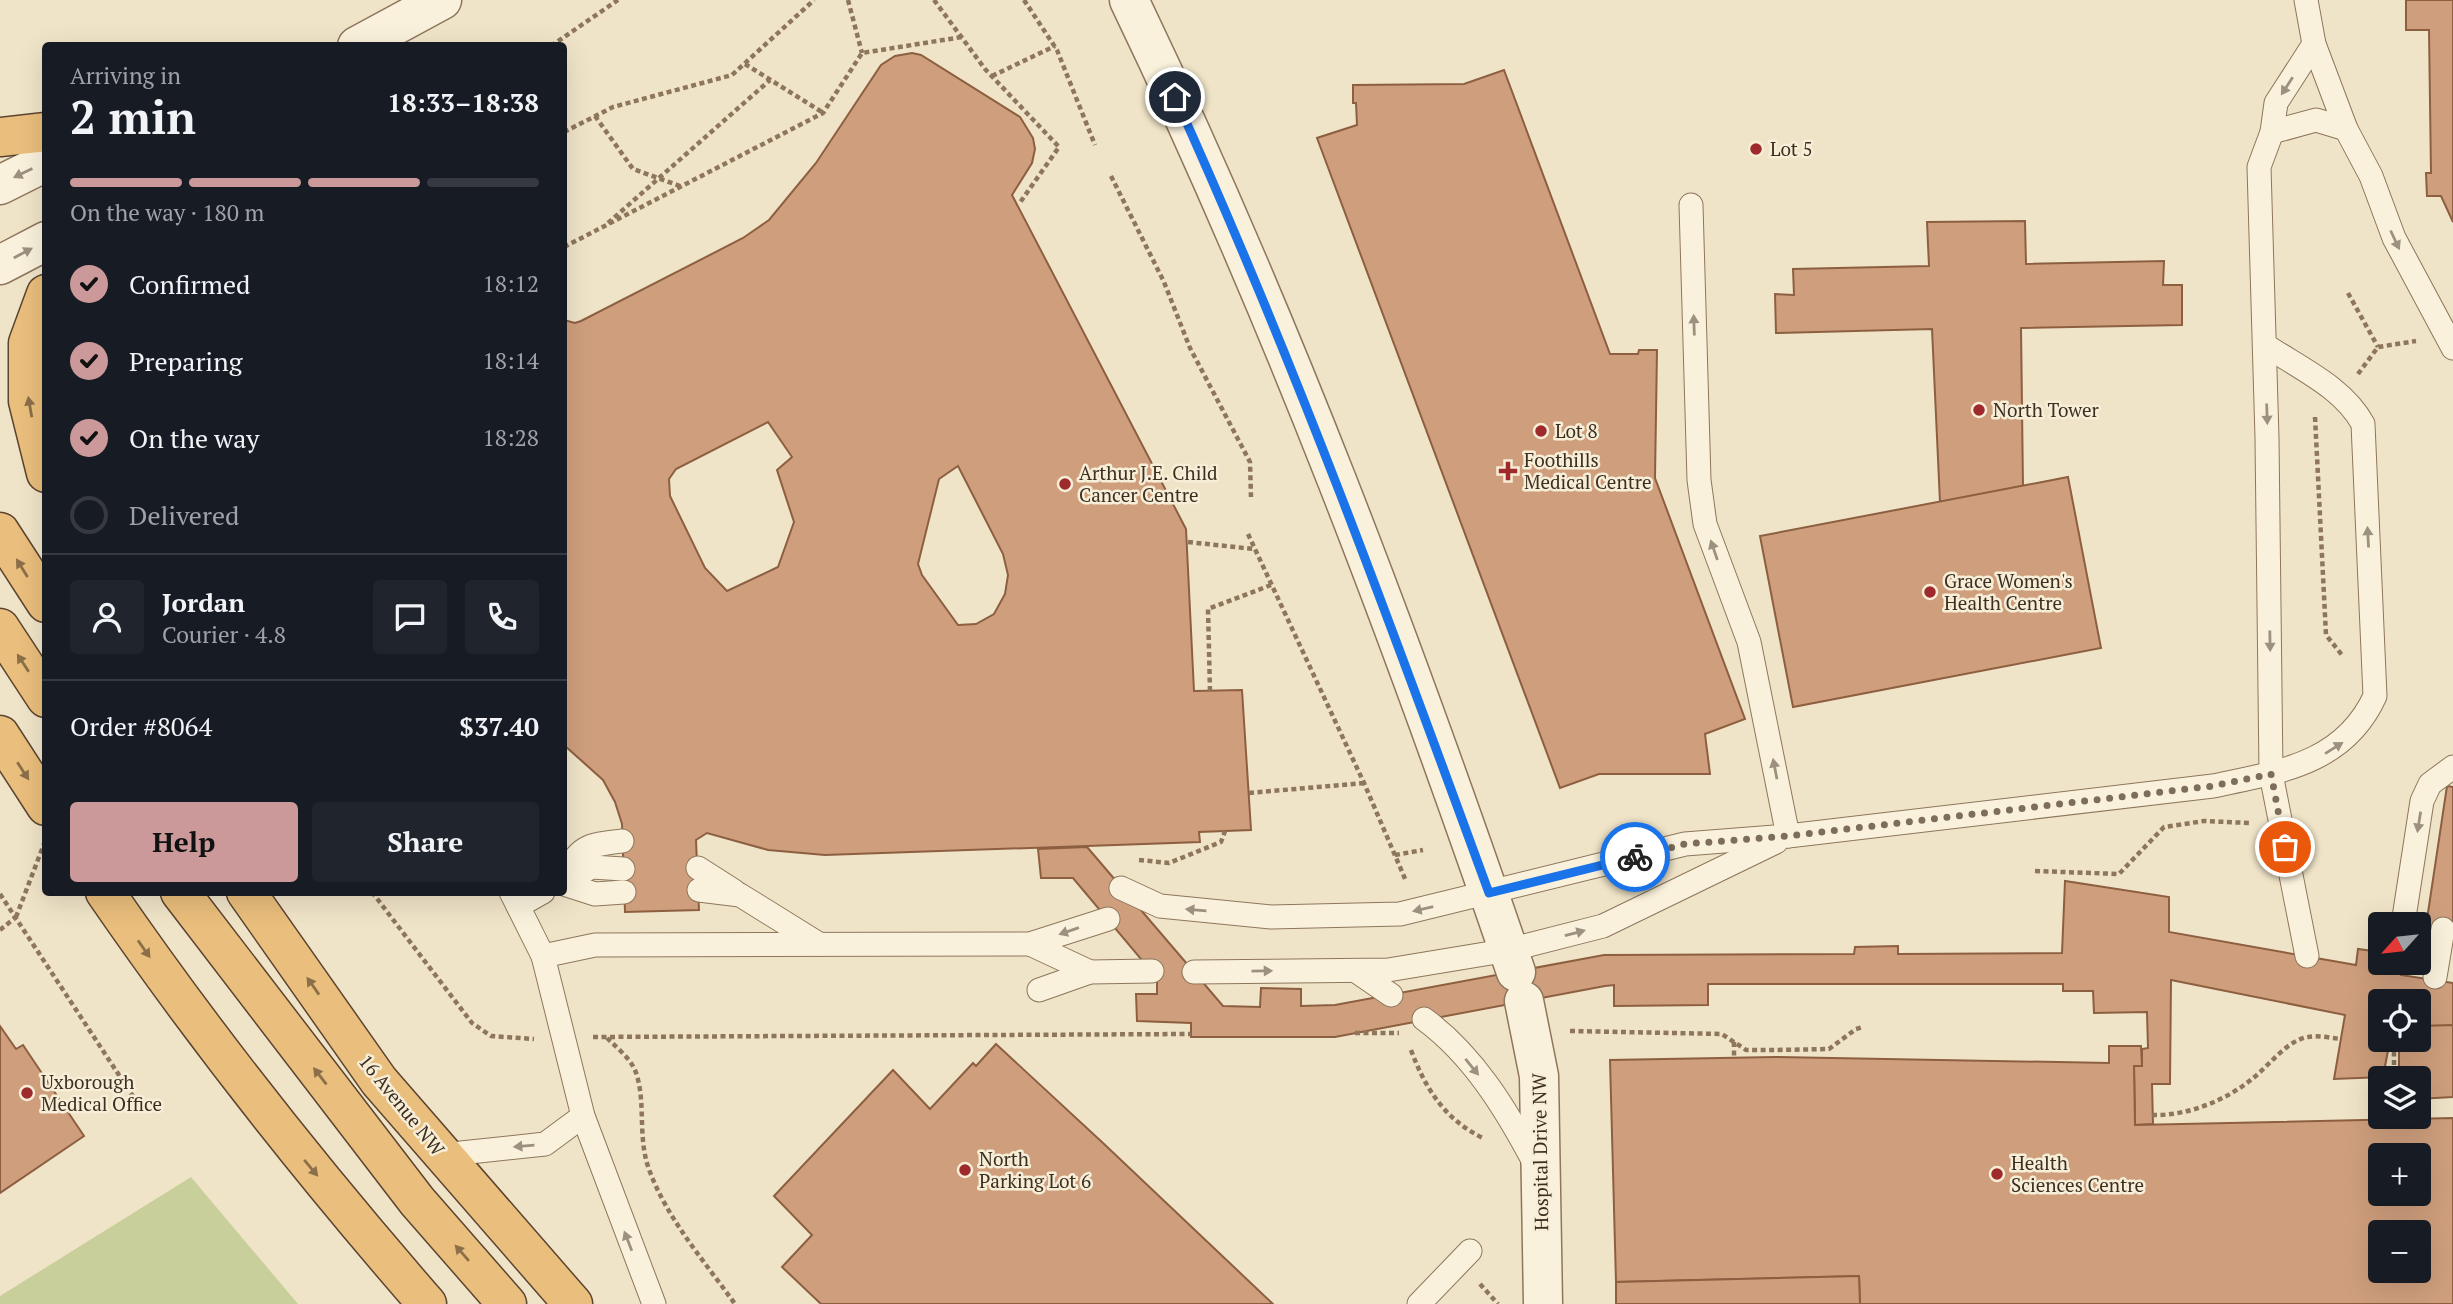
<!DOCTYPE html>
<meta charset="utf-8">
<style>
:root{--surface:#171b24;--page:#20242c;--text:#f1f3f6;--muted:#9ea1a6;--line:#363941;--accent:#cc999b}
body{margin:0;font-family:"PT Serif",serif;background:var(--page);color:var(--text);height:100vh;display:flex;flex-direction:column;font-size:26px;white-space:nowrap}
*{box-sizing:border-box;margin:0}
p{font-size:23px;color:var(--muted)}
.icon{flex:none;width:38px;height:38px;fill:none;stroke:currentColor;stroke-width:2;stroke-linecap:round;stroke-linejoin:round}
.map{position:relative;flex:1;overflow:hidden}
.panel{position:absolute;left:42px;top:42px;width:525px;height:854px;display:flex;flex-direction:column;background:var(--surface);border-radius:7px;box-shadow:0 7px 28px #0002}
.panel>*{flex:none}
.needle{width:46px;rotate:243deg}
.controls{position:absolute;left:2368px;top:912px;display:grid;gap:14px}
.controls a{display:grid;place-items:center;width:63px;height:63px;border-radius:7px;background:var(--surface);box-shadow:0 7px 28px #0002;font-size:35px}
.pin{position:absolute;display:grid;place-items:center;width:60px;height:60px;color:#fff;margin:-30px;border:4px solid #fff;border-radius:50%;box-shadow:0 2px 7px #0007}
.courier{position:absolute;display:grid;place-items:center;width:70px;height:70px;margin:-35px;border:5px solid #1a73e8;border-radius:50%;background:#fff;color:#222;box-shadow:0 2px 9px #0007}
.summary em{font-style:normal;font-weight:600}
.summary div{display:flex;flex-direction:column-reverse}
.summary{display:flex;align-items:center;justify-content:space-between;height:119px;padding:0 28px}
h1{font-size:46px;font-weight:600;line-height:52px}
.bar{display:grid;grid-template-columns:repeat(4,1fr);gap:10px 7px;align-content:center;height:84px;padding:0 28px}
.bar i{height:9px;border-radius:5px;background:var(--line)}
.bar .current{background:var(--accent)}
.bar p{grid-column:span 4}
.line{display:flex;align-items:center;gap:18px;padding:0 28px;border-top:2px solid var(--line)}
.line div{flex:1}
.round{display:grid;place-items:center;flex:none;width:74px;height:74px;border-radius:7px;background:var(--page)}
ol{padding:0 28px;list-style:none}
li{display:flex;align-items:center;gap:21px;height:77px}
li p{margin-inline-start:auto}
li .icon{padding:7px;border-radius:50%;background:var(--accent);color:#111;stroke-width:4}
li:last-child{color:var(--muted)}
li i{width:38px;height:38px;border:4px solid var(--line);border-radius:50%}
.button{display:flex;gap:14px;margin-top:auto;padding:14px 28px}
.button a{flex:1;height:80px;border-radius:7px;background:var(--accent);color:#111;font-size:28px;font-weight:600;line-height:80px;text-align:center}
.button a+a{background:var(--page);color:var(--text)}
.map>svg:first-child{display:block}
.green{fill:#c9cf9b}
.building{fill:#cf9f7d;stroke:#8d5f41;stroke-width:2;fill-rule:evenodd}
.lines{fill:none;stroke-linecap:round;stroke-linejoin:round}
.service-casing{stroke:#8d765c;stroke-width:25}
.minor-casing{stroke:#8d765c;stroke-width:41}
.tertiary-casing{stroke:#8d765c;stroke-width:41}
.trunk-casing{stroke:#5b4430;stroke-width:41}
.path{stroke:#8d765c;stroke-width:4.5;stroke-dasharray:5 3.5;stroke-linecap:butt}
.service{stroke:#faf1dc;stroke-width:23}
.minor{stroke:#faf1dc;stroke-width:38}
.tertiary{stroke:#faf1dc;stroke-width:38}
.trunk{stroke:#eabe7c;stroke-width:38}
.path-bridge{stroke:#8d765c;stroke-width:4.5;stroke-dasharray:5 3.5;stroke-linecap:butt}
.oneway{fill:#9c907e}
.oneway2{fill:#8b6f49}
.done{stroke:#7c6e5b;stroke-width:7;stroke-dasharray:0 12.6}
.route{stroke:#1a73e8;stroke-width:9}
.poi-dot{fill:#9e2a2b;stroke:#f7eed8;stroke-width:2.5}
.labels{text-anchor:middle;stroke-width:5;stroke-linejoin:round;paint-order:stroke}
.poi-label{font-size:19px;fill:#3d2e20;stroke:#f7eed8;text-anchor:start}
.street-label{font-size:19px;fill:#3d2e20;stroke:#f7eed8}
</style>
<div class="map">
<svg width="2453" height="1304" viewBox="0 0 2453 1304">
<rect width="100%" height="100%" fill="#f0e4c8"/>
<polygon class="green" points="191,1177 298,1304 0,1304 0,1296"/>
<g class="building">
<polygon points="2406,0 2453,0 2453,222 2441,196 2427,196 2426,173 2431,173 2429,30 2406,30"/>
<path d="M912 53 921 55 1020 117 1033 138 1035 149 1032 163 1012 195 1186 529 1194 691 1242 690 1251 830 1199 832 1200 842 825 855 768 850 707 833 696 840 699 910 625 912 622 824 615 802 603 780 564 745V320L575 323 581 321 743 238 769 220 816 163 881 65 895 56ZM768 422 792 457 777 470 794 522 778 567 727 591 705 568 670 496 669 479 676 469ZM958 466 1003 554 1008 575 1005 594 994 614 976 624 958 625 922 575 918 564 939 479Z"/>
<polygon points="1504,70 1610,354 1638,354 1639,350 1657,350 1655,478 1745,719 1705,734 1710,774 1599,774 1560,788 1317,138 1357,125 1356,103 1353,103 1353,85 1464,84"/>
<polygon points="2025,221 2026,264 2164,261 2163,285 2182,285 2182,325 2021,328 2023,486 1940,502 1932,329 1776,333 1775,294 1794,295 1793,269 1929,266 1927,222"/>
<polygon points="2068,477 2101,648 1793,707 1760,536"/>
<polygon points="2447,786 2453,787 2453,930 2426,926"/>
<polygon points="1087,847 1223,1006 1260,1007 1261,988 1301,989 1301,1006 1335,1005 1604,955 1854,954 1855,947 1898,946 1898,954 2062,953 2065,881 2169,897 2169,932 2356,965 2358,949 2380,952 2380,962 2403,962 2401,975 2453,983 2453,1045 2418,1038 2418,1001 2380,1001 2380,1040 2390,1040 2383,1077 2334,1079 2345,1015 2171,980 2170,1084 2152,1084 2153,1124 2135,1125 2134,1066 2142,1066 2142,1049 2148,1048 2147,1012 2094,1013 2093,991 2063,991 2063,984 1708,984 1708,1005 1614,1006 1614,985 1605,986 1335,1037 1191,1037 1191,1023 1137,1021 1136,994 1157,994 1157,978 1073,878 1041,878 1038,849"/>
<polygon points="2453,1025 2453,1097 2418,1099 2418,1078 2399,1078 2399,1040 2418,1040 2418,1026"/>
<polygon points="0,1026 16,1049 23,1045 84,1136 0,1193"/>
<polygon points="996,1044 1103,1143 1273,1304 821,1304 782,1267 812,1235 774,1196 893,1070 930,1109 973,1063 976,1066"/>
<path d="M2109 1046H2141L2142 1066H2134L2135 1125 2453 1118V1304H1860L1859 1276 1616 1282 1610 1060 1775 1057 2109 1063ZM2380 1155H2418V1194H2380ZM2380 1232H2418V1270H2380Z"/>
<polygon points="1859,1276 1860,1304 1616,1304 1616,1282"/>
</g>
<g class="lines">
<defs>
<g id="service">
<polyline points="2306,0 2314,44 2346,129 2371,176 2394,238 2453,348"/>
<polyline points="2272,132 2316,120 2346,129"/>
<polyline points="1691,205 1699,480 1705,524 1749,642 1788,836"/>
<polyline points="698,868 734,891"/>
<path d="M564 877C580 845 588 845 622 841"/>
<polyline points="564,881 592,867 623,869"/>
<polyline points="564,884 595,894 624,892"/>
<path d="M1121 888 1160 906 1271 917 1400 914 1685 844 1788 836 2213 786C2279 772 2344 764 2375 696L2363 424C2343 387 2299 368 2265 345"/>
<polyline points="699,890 740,895 819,944"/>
<polyline points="511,892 543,956"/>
<polyline points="518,906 543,892"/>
<polyline points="2403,924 2422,801 2430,784 2453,767"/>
<polyline points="1030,944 1090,972"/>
<polyline points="2307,956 2271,774 2267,438 2259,167 2272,132 2276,103 2314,44"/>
<polyline points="1356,971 1391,995"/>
<polyline points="1194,972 1388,970 1509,950 1603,926 1776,842"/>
<polyline points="2435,977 2443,929"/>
<polyline points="1039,990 1090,972 1152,971"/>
<path d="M1424 1019C1473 1055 1506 1109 1534 1162"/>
<polyline points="442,1155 545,1144 583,1116"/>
<polyline points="654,1304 583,1116 543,956 595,945 1030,944 1108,919"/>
<polyline points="1419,1304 1470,1251"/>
</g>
<g id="minor">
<path d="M1129 0C1280 314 1403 642 1516 972"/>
<polyline points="1524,1001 1539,1076 1543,1304"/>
</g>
<g id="tertiary">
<polyline points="357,46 442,0"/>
<polyline points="0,185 46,162"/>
<polyline points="0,265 46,241"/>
</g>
<g id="trunk">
<polyline points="0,137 46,132"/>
<polyline points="46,294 28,343 28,401 46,473"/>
<polyline points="0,532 46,603"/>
<polyline points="0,628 46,698"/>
<polyline points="0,735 46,806"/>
<path d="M105 892C204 1036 312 1172 427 1304"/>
<polyline points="180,892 417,1201 507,1304"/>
<polyline points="246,892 379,1081 573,1304"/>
</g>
</defs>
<use href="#service" class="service-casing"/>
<use href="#minor" class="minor-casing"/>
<use href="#tertiary" class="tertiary-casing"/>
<use href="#trunk" class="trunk-casing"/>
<g class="path">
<polyline points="848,0 862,53"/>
<polyline points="934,0 985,69 1059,147 1019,204"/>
<polyline points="1024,0 1057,50 1095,145"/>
<polyline points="551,46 618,0"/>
<polyline points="745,64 822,112"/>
<polyline points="992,76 1055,46"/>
<polyline points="595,116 633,169 680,186"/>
<polyline points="564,132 613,107 732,75 814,0"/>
<polyline points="1111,176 1164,282 1190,348 1250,462 1251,497"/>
<polyline points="608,223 770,80"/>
<polyline points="564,247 823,113 862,53 962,37"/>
<polyline points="2348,293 2378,347"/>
<polyline points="2358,374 2378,347 2416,341"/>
<polyline points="2315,417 2326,635 2342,655"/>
<polyline points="1248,534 1364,783 1406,881"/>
<polyline points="1188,542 1254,549"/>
<polyline points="1210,691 1208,609 1271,585"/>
<polyline points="1249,793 1364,783"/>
<polyline points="1395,855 1423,850"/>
<polyline points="1139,860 1169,863 1221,842 1225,831"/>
<polyline points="2035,871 2119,874 2164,827 2204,821 2249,823"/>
<polyline points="372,892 472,1023 491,1036 534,1039"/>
<polyline points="0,894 136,1101"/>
<polyline points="16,917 44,844"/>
<polyline points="1570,1031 1722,1034 1746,1050 1775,1050 1829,1049 1856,1029 1863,1027"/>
<polyline points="1355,1033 1399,1033"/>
<polyline points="593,1037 1191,1034"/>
<path d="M607 1038C618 1049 633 1060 637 1076 646 1106 637 1139 650 1172 668 1220 705 1262 735 1304"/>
<polyline points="1734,1042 1734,1058"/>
<polyline points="2388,1049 2394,1049 2394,1072 2399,1072"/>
<path d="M1411 1050C1425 1088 1445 1120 1483 1138"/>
<path d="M2152 1115C2187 1116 2225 1101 2252 1079 2269 1066 2287 1040 2308 1037 2318 1035 2331 1038 2341 1039"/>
<polyline points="1480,1284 1498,1304"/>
</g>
<use href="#service" class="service"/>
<use href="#minor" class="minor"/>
<use href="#tertiary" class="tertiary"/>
<use href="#trunk" class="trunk"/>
<polyline class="path-bridge" points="0,930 16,917"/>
</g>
<defs><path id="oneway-solid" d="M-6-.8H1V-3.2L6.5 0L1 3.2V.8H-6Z" transform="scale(1.75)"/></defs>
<g class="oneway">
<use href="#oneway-solid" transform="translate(2287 86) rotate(123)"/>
<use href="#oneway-solid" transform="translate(23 173) rotate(154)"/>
<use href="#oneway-solid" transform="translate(2395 240) rotate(65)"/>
<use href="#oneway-solid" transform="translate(23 253) rotate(-28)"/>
<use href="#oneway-solid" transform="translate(1694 325) rotate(-92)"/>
<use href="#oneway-solid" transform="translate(2267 414) rotate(88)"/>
<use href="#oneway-solid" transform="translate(2368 537) rotate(-93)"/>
<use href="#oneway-solid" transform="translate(1714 550) rotate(-109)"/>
<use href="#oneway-solid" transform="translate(2270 641) rotate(89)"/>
<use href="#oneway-solid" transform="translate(2334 748) rotate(-32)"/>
<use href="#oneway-solid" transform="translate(1775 769) rotate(-101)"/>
<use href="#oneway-solid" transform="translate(2419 822) rotate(99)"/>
<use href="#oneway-solid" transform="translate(1423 909) rotate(167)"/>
<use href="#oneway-solid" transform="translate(1196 910) rotate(-175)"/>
<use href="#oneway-solid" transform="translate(1069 931) rotate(161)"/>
<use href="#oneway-solid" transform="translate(1575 933) rotate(-15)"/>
<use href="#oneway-solid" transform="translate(1262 971) rotate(-1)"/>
<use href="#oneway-solid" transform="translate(1472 1067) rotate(51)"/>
<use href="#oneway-solid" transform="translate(524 1146) rotate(175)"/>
<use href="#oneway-solid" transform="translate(628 1241) rotate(-111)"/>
</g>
<g class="oneway2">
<use href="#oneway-solid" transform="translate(30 407) rotate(-100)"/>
<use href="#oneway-solid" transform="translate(22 568) rotate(-122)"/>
<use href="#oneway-solid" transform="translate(23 663) rotate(-123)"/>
<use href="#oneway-solid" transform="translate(23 771) rotate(57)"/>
<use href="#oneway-solid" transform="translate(144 949) rotate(55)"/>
<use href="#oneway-solid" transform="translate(313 986) rotate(-125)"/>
<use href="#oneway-solid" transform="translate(320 1076) rotate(-128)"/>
<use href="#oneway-solid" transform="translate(311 1168) rotate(50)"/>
<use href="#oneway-solid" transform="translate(462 1253) rotate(-131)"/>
</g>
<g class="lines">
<polyline class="done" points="1635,857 1685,844 1788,836 2213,786 2271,774 2285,847"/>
<path class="route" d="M1175 97C1293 357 1391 625 1489 893L1635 857"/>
</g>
<g class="poi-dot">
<circle cx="1756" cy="149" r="7"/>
<circle cx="1979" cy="410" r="7"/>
<circle cx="1541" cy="431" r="7"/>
<path d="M1504.5 460.5h7v7h7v7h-7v7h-7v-7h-7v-7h7z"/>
<circle cx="1065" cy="484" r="7"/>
<circle cx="1930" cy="592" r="7"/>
<circle cx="27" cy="1093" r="7"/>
<circle cx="965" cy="1170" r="7"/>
<circle cx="1997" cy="1174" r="7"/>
</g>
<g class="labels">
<g class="poi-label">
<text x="1770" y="156">Lot 5</text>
<text x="1993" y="417">North Tower</text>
<text x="1555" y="438">Lot 8</text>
<text x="1524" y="467">Foothills<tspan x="1524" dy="22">Medical Centre</tspan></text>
<text x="1079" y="480">Arthur J.E. Child<tspan x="1079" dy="22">Cancer Centre</tspan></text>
<text x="1944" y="588">Grace Women's<tspan x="1944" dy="22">Health Centre</tspan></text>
<text x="41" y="1089">Uxborough<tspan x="41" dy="22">Medical Office</tspan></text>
<text x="979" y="1166">North<tspan x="979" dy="22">Parking Lot 6</tspan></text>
<text x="2011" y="1170">Health<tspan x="2011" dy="22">Sciences Centre</tspan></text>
</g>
<g class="street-label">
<text transform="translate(402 1105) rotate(51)" y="7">16 Avenue NW</text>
<text transform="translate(1540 1152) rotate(-91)" y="7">Hospital Drive NW</text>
</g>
</g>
</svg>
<div class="controls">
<a><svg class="needle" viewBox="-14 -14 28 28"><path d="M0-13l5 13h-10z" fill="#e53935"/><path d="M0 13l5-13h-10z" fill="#9ea1a6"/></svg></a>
<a><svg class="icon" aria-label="locate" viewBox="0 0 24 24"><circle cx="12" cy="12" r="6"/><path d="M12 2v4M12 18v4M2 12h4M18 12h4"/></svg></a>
<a><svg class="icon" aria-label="layers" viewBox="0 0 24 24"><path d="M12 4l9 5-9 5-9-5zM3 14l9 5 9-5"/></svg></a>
<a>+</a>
<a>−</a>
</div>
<div class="pin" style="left:2285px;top:847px;background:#ea580c"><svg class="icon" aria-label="bag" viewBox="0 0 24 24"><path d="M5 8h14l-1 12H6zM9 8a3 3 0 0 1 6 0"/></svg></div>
<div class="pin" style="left:1175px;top:97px;background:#1f2937"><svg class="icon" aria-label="home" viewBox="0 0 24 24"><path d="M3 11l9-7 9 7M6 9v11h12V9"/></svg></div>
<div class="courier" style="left:1635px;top:857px"><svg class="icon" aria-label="bike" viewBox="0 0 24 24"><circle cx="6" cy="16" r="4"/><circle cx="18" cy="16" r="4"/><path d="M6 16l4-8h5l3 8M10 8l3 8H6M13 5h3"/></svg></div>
<section class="panel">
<div class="summary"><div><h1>2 min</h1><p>Arriving in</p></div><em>18:33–18:38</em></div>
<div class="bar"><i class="current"></i><i class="current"></i><i class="current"></i><i></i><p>On the way · 180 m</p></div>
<ol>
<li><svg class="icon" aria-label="check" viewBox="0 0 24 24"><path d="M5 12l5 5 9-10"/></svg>Confirmed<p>18:12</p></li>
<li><svg class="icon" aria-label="check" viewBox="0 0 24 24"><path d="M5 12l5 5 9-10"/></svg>Preparing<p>18:14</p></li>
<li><svg class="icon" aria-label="check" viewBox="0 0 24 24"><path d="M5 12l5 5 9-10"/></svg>On the way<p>18:28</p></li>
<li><i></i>Delivered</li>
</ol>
<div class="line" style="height:126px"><a class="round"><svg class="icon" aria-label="person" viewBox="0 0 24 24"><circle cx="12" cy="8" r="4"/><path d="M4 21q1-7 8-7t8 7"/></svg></a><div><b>Jordan</b><p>Courier · 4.8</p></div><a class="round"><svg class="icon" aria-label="chat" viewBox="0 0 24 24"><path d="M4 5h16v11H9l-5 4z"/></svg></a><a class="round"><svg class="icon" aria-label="phone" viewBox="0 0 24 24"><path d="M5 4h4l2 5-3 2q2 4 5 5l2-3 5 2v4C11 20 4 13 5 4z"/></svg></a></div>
<div class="line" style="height:91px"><div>Order #8064</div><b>$37.40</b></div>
<div class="button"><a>Help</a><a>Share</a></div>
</section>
</div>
